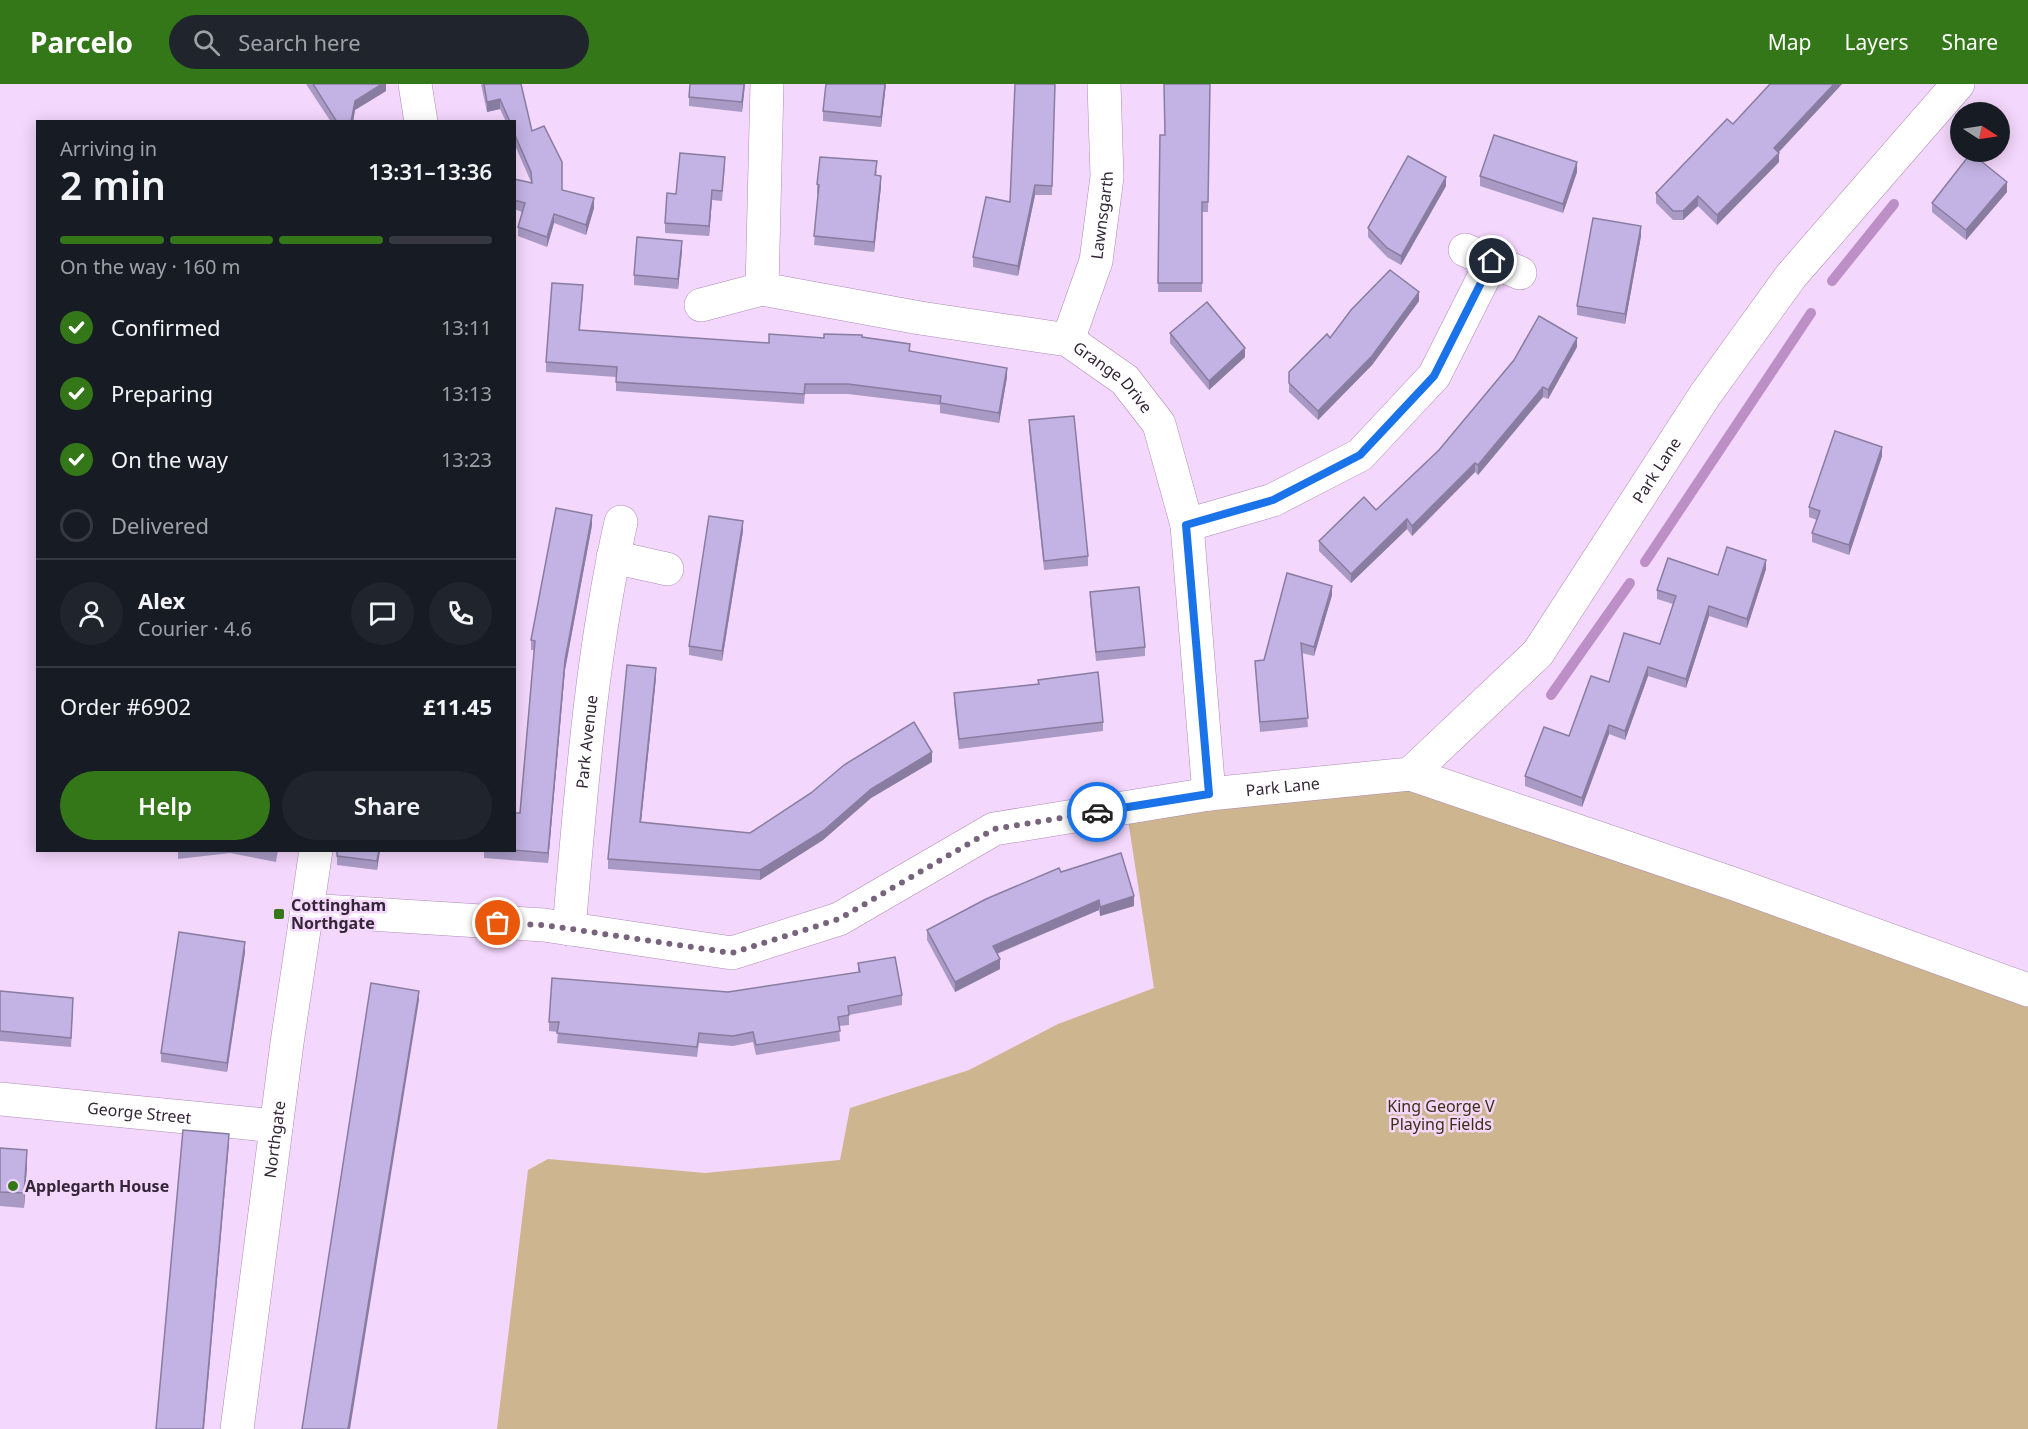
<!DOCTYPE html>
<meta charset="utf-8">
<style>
:root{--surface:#171b24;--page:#20242c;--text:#f1f3f6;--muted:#9ea1a6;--line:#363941;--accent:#337719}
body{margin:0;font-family:"Noto Sans",sans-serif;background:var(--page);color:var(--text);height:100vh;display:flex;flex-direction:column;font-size:22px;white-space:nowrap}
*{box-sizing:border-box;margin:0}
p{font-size:20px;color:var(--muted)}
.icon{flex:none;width:33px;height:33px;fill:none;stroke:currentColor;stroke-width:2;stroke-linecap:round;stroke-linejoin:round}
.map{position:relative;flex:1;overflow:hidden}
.sheet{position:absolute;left:36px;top:36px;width:480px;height:732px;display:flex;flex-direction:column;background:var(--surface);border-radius:0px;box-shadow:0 3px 15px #0003}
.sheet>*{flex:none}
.needle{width:39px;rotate:102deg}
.tools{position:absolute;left:1950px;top:18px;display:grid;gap:12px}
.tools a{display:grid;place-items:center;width:60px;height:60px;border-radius:50%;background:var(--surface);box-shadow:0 3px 15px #0003;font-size:30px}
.pin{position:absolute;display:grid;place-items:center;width:51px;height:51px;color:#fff;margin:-26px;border:3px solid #fff;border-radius:50%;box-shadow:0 2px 6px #0007}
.courier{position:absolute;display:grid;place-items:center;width:60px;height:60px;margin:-30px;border:4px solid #1a73e8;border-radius:50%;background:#fff;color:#222;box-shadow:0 2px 8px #0007}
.head em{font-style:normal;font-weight:600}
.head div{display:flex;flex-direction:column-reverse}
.head{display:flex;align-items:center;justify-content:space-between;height:102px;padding:0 24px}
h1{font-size:39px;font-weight:600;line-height:45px}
.bar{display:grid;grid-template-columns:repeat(4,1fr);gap:9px 6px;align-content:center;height:72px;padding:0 24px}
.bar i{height:8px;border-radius:4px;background:var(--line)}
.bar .on{background:var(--accent)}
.bar p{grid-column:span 4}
.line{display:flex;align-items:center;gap:15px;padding:0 24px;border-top:2px solid var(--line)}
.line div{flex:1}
.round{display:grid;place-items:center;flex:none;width:63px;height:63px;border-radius:32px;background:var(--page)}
ol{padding:0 24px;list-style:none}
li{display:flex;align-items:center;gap:18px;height:66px}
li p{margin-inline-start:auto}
li .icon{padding:6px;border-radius:50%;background:var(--accent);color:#fff;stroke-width:4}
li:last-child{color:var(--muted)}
li i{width:33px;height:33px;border:3px solid var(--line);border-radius:50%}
.button{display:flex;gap:12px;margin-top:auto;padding:12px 24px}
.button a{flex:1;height:69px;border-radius:36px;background:var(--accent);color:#fff;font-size:24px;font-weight:600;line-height:69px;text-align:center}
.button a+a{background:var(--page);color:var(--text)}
header{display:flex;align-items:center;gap:36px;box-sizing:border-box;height:84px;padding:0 30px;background:var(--accent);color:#fff}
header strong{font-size:28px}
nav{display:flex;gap:33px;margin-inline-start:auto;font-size:21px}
.search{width:420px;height:54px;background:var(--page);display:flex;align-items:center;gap:15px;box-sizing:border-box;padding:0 21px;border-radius:33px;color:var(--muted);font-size:22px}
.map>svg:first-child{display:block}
.green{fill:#cdb58f}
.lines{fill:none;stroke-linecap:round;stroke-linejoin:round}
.stream{stroke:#bc90c7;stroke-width:10}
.minor-casing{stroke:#ad8cb6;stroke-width:34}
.minor{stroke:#fff;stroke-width:33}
.wall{fill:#a89ac5}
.shaded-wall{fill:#887da0}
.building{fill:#c3b3e5;stroke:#887da0;stroke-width:1.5}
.done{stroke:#77647c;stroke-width:6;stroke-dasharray:0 10.8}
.route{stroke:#1a73e8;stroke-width:8}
.poi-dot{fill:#337719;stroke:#f4d7fc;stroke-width:2}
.labels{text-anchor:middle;stroke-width:5;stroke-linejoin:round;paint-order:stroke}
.street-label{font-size:16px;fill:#342637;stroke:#f4d7fc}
.poi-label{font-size:16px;font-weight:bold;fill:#342637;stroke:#f4d7fc;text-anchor:start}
.park-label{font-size:16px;fill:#3e2e12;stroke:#f4d7fc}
</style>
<header>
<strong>Parcelo</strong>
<div class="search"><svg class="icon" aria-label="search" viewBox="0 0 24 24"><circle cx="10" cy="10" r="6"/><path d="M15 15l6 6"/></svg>Search here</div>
<nav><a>Map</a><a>Layers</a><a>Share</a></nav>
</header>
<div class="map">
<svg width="2028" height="1345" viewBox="0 0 2028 1345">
<rect width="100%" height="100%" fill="#f4d7fc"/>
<polygon class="green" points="1410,690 2028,913 2028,1345 497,1345 528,1086 548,1075 705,1089 840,1076 850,1024 969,986 1058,940 1154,904 1126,723"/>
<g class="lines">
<g class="stream">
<polyline points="1832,197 1894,120"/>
<polyline points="1645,478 1811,229"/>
<polyline points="1551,611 1630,499"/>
</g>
<defs>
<g id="minor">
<polyline points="415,0 421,38"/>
<path id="s1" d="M767 0 762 205 920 234 1068 256 1125 296 1159 340 1187 441 1209 710"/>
<polyline points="1465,166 1520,189"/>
<polyline points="701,221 762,205"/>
<path id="s2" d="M1068 256 1096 177 1107 93 1104 0"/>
<polyline points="1187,441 1273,416 1360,371 1434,292 1492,177"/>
<polyline points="613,473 667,485"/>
<polyline points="1410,690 1737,801 2028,906"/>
<path id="s3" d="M307 826 544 841 732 869 839 835 994 745 1209 710 1410 690 1538 569 1705 311 1791 192 1958 0"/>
<path id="s4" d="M569 845C581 709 591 571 621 438"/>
<path id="s5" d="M0 1015 276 1042"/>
<path id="s6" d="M237 1345 287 959 316 766"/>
</g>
</defs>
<use href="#minor" class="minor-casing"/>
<use href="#minor" class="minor"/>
</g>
<g class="wall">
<polygon points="306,0 386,0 386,7 355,26 353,38 331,38"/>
<polygon points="481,0 521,0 532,47 562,107 594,124 586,151 554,139 547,163 518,152 518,143 522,128 514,125 514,95 531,99 531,98 514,59 514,38 506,38 500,25 487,28"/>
<polygon points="745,0 742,28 689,22 689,13"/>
<polygon points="886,0 881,43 823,37 823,27"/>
<polygon points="1055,0 1052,111 1035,111 1018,192 973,183 973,173 1010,118"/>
<polygon points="1210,0 1208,128 1202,128 1202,208 1158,208 1160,51 1165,51"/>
<polygon points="1770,0 1842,0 1779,68 1779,78 1717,141 1698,122 1683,136 1673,136 1656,119 1656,109 1733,40"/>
<polygon points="725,82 722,117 712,116 709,152 665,149 665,139 676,110"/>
<polygon points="877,87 876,91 881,102 874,168 814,161 818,110 817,110 817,100"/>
<polygon points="1577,88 1563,129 1480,102 1480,92"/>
<polygon points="1446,102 1401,181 1387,173 1368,153 1368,144"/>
<polygon points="2007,108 1966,156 1932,128 1932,119"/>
<polygon points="1641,152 1625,240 1577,231 1577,222"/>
<polygon points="682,167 678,205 634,201 634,191"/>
<polygon points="583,210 580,246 769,259 824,254 862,253 1007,293 999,339 940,329 940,321 848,310 805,310 804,320 616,307 616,293 546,288 546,278"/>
<polygon points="1419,217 1372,281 1318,336 1289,308 1289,288 1330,254"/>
<polygon points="1170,249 1245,273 1209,306 1170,259"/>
<polygon points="1577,263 1548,315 1543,313 1478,391 1475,388 1412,452 1407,445 1351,499 1319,467 1319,457 1376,426"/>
<polygon points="1029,336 1088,472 1088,482 1044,486 1029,345"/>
<polygon points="1882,372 1849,471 1812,458 1812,449 1817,436 1809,433 1809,423"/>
<polygon points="592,441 565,586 548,779 484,774 484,766 514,766 520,729 534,566 531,566 531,556"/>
<polygon points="743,447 722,577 689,571 689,562"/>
<polygon points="1766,485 1747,544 1709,532 1686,604 1648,592 1625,656 1609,650 1582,723 1525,702 1525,692 1569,652 1609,598 1660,560 1673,520 1657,515 1657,506 1718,491"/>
<polygon points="1090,508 1145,563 1145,572 1096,577 1090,517"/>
<polygon points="1332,511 1314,572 1302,569 1308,643 1260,648 1255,577 1264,576"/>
<polygon points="656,594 641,738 750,749 811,709 932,678 871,714 823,756 760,796 608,785 608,775"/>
<polygon points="1038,596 1103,638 1103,647 959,665 954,618 954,609 1038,600"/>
<polygon points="178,766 278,766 276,778 230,769 178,775"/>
<polygon points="380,766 377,786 337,781 337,772"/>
<polygon points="1061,788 1134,822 1100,832 1099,826 997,870 1000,885 955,908 927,856 927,846"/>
<polygon points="245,868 227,988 161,978 161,969"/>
<polygon points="858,879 902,911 902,921 849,931 849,941 839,942 840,957 756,971 753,958 733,962 699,959 697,973 557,959 558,948 549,947 549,938 858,888"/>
<polygon points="0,907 73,923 71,963 0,957"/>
<polygon points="0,1064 27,1081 24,1124 0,1122"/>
</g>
<g class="shaded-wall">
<polygon points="382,0 386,0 386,7 355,26 353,38 351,38 355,17"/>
<polygon points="744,0 745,0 742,28 742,18"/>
<polygon points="885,0 886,0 881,43 881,33"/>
<polygon points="1834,0 1842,0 1774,73 1774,64"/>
<polygon points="500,15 500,25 487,28 487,18"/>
<polygon points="1779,69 1779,78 1717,141 1717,131"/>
<polygon points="1577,78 1577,88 1563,129 1563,120"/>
<polygon points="881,92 881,102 874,168 874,158"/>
<polygon points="1446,93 1446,102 1401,181 1401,172"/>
<polygon points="2007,98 2007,108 1966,156 1966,146"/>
<polygon points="1035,101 1035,111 1018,192 1018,182"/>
<polygon points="712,106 712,116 709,152 709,142"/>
<polygon points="1698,112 1698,122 1683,136 1683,127"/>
<polygon points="594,114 594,124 586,151 586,141"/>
<polygon points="554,130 554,139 547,163 547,153"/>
<polygon points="1641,142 1641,152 1625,240 1625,230"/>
<polygon points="682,157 682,167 678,205 678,195"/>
<polygon points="1419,208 1419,217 1372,281 1318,336 1318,327"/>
<polygon points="1577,254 1577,263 1548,315 1548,306"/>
<polygon points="1245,264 1245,273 1209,306 1209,297"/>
<polygon points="1007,284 1007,293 999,339 999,329"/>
<polygon points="1543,303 1543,313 1478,391 1478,381"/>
<polygon points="1882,363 1882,372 1849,471 1849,461"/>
<polygon points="1475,379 1475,388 1412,452 1412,442"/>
<polygon points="592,431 592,441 565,586 548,779 548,769 565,576"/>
<polygon points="1407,435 1407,445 1351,499 1351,490"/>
<polygon points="743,437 743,447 722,577 722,567"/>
<polygon points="1766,476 1766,485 1747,544 1747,535"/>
<polygon points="1332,502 1332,511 1314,572 1314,563"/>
<polygon points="1709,522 1709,532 1686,604 1686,595"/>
<polygon points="1648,583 1648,592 1625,656 1625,647"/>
<polygon points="656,584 656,594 640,748 640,738"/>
<polygon points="1609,641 1609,650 1582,723 1582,714"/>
<polygon points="932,668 932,678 871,714 823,756 760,796 760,786 871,705"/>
<polygon points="379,766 380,766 377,786 377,777"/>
<polygon points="1134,812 1134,822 1100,832 1100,823"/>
<polygon points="1099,816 1099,826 993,871 993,862"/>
<polygon points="245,858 245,868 227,988 227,979"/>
<polygon points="1000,875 1000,885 955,908 955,898"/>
<polygon points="419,907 419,916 350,1345 348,1345"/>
<polygon points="229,1050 229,1060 204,1345 203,1345"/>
<polygon points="27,1066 27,1081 24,1124 24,1109"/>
</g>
<g class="building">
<polygon points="313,0 382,0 355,17 351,38 337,38"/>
<polygon points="484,0 521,0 532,47 544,42 562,78 562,106 594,114 586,141 554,130 547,153 518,143 525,119 514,116 514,95 532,99 531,88 514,49 514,38 510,38 500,15 487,18"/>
<polygon points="690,0 744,0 742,18 689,13"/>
<polygon points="826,0 885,0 881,33 823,27"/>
<polygon points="1015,0 1055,0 1052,102 1035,101 1018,182 973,173 986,113 1010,118"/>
<polygon points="1164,0 1210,0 1208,118 1202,118 1202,199 1158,199 1160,51 1165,51"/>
<polygon points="1770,0 1834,0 1774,64 1779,69 1717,131 1698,112 1683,127 1673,127 1656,109 1727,35 1733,40"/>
<polygon points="1494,51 1577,78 1563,120 1480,92"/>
<polygon points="680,69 725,73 722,107 712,106 709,142 665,139 667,109 676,110"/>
<polygon points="1971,69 2007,98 1966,146 1932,119"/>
<polygon points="1408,72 1446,93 1401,172 1387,164 1368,144"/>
<polygon points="820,73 877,77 875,91 881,92 874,158 814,152 819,101 817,100"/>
<polygon points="1593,134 1641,142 1625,230 1577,222"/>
<polygon points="637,153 682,157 678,195 634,191"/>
<polygon points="1390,186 1419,208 1372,272 1318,327 1289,299 1289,288 1327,250 1330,254 1351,226"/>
<polygon points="552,199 583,201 579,246 769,259 769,250 824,254 824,250 862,251 862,253 910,260 909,267 1007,284 999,329 940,319 941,312 848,300 805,300 804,310 616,298 617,283 546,278"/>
<polygon points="1207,218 1245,264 1209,297 1170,249"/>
<polygon points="1539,232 1577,254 1548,306 1543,303 1478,381 1475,379 1412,442 1407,435 1351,490 1319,457 1364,413 1376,426 1439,366 1514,276"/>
<polygon points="1074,332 1088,472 1044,477 1029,336"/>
<polygon points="1835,347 1882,363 1849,461 1812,449 1820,427 1809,423"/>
<polygon points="556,424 592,431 565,576 548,769 513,766 514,766 514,729 520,729 535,557 531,556"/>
<polygon points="709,432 743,437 722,567 689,562"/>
<polygon points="1727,463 1766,476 1747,535 1709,522 1686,595 1648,583 1625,647 1609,641 1582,714 1525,692 1544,643 1569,652 1591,592 1609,598 1624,549 1660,560 1676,512 1657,506 1668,474 1718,491"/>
<polygon points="1287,489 1332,502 1314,563 1301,559 1308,634 1260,638 1255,577 1264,576"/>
<polygon points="1139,503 1145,563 1096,568 1090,508"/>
<polygon points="627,581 656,584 640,738 750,749 811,709 844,681 914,638 932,668 871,705 823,747 760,786 608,775"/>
<polygon points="1098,588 1103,638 959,655 954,609 1039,600 1038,596"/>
<polygon points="337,766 379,766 377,777 337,772"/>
<polygon points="1121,769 1134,812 1100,823 1099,816 993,862 1000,875 955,898 927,846 986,815 1059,784 1061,788"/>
<polygon points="179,848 245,858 227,979 161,969"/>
<polygon points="895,873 902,911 848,922 849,931 838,933 840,947 756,961 753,948 733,952 699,949 697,963 557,949 559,938 549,938 552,894 728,908 860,888 858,879"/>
<polygon points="371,899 419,907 348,1345 302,1345"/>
<polygon points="0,907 73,914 71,954 0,947"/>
<polygon points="183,1046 229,1050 203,1345 156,1345"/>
<polygon points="0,1064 27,1066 24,1109 0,1108"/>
</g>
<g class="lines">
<polyline class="done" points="498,839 544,841 732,869 839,835 994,745 1097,728"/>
<polyline class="route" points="1097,728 1209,710 1186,441 1273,416 1360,371 1434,292 1492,177"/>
</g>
<g class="poi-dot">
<rect x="273" y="824" width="12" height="12" rx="3"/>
<circle cx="13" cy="1102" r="6"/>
</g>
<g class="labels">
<g class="street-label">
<text dy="6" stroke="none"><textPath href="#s2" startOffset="130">Lawnsgarth</textPath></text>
<text dy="6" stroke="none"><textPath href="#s1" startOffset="574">Grange Drive</textPath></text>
<text dy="6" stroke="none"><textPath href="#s3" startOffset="1533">Park Lane</textPath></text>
<text dy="6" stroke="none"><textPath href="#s4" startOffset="188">Park Avenue</textPath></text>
<text dy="6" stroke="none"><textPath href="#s3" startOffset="1011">Park Lane</textPath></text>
<text dy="6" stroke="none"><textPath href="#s5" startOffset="140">George Street</textPath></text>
<text dy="6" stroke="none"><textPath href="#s6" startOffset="292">Northgate</textPath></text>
</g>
<g class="poi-label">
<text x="291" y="827">Cottingham<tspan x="291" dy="18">Northgate</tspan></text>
<text x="25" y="1108">Applegarth House</text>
</g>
<g class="park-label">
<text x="1441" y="1028">King George V<tspan x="1441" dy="18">Playing Fields</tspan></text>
</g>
</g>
</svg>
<div class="tools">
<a><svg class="needle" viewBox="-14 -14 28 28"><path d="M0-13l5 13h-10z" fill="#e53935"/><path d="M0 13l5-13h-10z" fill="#9ea1a6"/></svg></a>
</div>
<div class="pin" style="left:498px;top:839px;background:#ea580c"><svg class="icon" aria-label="bag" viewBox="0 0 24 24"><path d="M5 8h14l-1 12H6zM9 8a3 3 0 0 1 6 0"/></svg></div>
<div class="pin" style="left:1492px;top:177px;background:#1f2937"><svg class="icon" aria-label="home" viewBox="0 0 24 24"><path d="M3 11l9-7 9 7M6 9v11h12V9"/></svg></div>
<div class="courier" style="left:1097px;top:728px"><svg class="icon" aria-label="car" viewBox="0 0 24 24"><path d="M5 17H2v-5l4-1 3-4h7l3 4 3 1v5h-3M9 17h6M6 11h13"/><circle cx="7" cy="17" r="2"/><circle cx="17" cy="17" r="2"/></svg></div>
<section class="sheet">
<div class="head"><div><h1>2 min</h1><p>Arriving in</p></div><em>13:31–13:36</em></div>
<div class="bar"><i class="on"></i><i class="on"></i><i class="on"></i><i></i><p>On the way · 160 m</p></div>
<ol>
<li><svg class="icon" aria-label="check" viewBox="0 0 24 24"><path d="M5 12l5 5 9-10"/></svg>Confirmed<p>13:11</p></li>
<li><svg class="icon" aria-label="check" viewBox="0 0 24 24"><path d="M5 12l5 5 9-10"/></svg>Preparing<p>13:13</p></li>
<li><svg class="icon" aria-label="check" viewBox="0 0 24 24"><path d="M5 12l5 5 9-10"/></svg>On the way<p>13:23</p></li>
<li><i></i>Delivered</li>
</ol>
<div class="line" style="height:108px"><a class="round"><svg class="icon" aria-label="person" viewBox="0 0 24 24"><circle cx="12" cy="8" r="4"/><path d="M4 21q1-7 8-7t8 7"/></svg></a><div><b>Alex</b><p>Courier · 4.6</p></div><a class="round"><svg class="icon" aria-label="chat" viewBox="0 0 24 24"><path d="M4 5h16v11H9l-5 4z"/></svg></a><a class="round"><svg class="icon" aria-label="phone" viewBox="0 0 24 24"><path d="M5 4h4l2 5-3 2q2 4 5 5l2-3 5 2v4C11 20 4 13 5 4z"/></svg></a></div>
<div class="line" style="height:78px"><div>Order #6902</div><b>£11.45</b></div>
<div class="button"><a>Help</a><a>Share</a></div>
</section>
</div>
